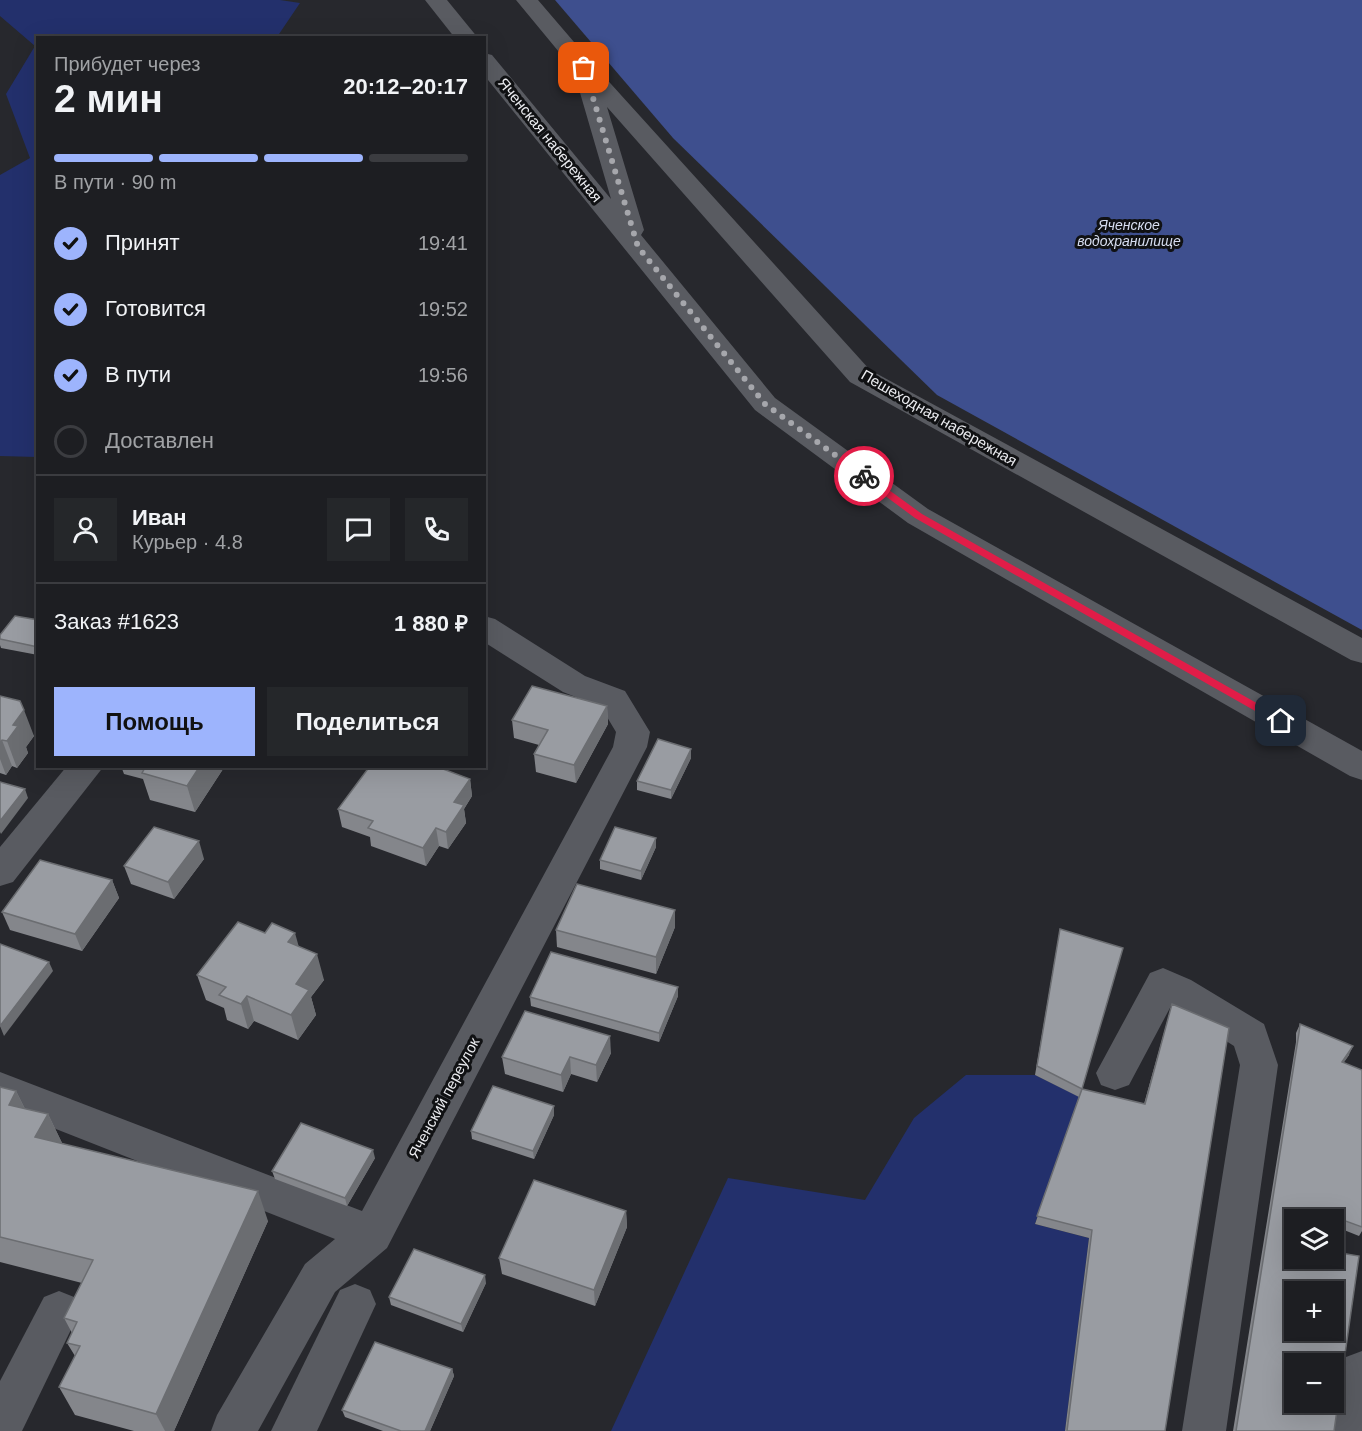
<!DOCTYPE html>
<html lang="ru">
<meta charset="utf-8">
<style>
:root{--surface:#1d1e22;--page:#25272a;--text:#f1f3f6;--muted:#a0a2a5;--line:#3b3c40;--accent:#9db4fd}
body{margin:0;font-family:Arial,sans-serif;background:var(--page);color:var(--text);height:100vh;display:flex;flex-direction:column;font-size:22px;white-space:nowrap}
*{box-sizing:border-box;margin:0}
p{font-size:20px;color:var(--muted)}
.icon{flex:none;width:33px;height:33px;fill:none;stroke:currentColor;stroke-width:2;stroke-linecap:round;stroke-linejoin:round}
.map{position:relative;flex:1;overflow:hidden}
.panel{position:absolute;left:36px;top:36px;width:450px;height:732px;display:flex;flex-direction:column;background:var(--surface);border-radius:0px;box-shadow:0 6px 24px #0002,0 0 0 2px var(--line)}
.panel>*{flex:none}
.buttons{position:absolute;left:1284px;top:1209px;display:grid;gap:12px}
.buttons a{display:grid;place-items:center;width:60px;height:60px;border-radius:0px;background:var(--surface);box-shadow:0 6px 24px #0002,0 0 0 2px var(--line);font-size:30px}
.pin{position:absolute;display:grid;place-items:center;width:51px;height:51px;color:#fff;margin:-26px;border-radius:12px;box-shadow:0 3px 9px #0006}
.courier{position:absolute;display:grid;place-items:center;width:60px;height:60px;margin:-30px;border:4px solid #e11d48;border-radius:50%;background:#fff;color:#222;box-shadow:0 2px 8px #0007}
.summary em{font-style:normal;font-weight:600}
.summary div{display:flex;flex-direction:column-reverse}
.summary{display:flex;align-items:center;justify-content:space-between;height:102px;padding:0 18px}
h1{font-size:39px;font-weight:600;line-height:45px}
.bar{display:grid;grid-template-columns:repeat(4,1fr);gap:9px 6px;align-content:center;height:72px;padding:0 18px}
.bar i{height:8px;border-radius:4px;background:var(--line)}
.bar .on{background:var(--accent)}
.bar p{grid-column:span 4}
.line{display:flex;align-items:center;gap:15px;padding:0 18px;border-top:2px solid var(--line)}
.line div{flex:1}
.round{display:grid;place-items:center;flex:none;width:63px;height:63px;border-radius:0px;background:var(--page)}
ol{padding:0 18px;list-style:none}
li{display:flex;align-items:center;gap:18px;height:66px}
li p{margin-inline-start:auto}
li .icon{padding:6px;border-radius:50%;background:var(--accent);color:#111;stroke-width:4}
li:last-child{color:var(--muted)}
li i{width:33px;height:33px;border:3px solid var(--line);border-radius:50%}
.action{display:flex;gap:12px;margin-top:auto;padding:12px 18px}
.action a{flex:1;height:69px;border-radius:0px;background:var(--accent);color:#111;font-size:24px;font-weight:600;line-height:69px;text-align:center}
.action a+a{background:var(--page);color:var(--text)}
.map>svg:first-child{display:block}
.green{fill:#23306c}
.water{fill:#3e4f8e}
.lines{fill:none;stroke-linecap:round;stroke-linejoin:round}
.minor{fill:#595b61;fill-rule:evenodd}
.wall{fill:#84868b}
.shaded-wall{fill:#6b6d71}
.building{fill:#999ca2;stroke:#6b6d71;stroke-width:1.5;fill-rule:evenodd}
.route{fill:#e11d48}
.done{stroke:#a6a7ac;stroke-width:6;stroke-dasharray:0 10.8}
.labels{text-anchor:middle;stroke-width:6;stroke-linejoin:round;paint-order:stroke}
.far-water-label{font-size:14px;font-style:italic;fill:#d7def1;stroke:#101113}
.street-label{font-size:15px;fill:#ebecf0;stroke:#101113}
</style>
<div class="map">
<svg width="1362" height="1431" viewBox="0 0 1362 1431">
<rect width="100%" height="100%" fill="#27282d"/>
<g class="green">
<polygon points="0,0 280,0 300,3 277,37 38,38 37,457 0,456 0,175 30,158 6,94 35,46 0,16"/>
<polygon points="966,1075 1035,1075 1080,1097 1035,1224 1089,1238 1065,1431 611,1431 728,1178 865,1200 914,1118"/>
</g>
<polygon class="water" points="555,0 1362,0 1362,630 937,395 673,138"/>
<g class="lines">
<g class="minor">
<polygon points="425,0 447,0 478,38 455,38"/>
<polygon points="516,0 538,0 592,63 870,370 1362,638 1362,663 1351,660 850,382 607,107 644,230 641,235 775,398 928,509 1362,751 1362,780 1350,776 908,523 755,410 484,75 484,53 492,55 611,199 576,79 578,75"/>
<polygon points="484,616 495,619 585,676 625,691 650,732 647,747 387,1248 335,1292 258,1431 211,1431 217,1415 305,1264 335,1239 0,1107 0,1072 362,1211 613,747 616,732 601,707 563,692 484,642"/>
<polygon points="67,766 104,766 13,882 0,886 0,847"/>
<polygon points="1163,968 1191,980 1264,1024 1278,1065 1226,1431 1182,1431 1240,1065 1234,1046 1171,1006 1129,1085 1115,1090 1101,1085 1096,1073 1150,973"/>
<polygon points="355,1284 370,1290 376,1304 317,1431 271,1431 340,1290"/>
<polygon points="59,1291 74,1297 80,1311 22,1431 0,1431 0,1381 44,1297"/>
<polygon points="1362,1351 1362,1431 1333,1431 1340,1372 1346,1357"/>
</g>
</g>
<g class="wall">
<polygon points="38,620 38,655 1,648 0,645 0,635"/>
<polygon points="0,696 34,736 26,747 28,753 17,768 12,766 6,775 0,773"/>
<polygon points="607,706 608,724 576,783 536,772 534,754 539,745 514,738 512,720"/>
<polygon points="691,749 691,758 671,799 637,790 637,781"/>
<polygon points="121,766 225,766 195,812 150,800 143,779 124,774"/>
<polygon points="470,779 472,796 464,809 466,823 448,849 439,846 426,866 371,846 370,837 342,827 338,809"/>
<polygon points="656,838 656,847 641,880 600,869 600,860"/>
<polygon points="204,859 174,899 131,884 124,866"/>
<polygon points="112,880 119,898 82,951 10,930 2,912"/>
<polygon points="675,910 675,927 656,974 557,947 556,930"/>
<polygon points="1060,929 1082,1089 1144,1104 1172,1004 1165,1431 1065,1431 1089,1238 1035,1224 1079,1097 1035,1075"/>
<polygon points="299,946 324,980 311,997 316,1015 298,1040 254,1021 248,1029 227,1020 224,1008 206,1000 197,975"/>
<polygon points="678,996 659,1042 531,1006 530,997"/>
<polygon points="1300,1024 1349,1055 1343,1063 1362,1070 1362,1231 1359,1236 1334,1226 1334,1220 1294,1220 1334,1431 1233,1431 1296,1042 1296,1033"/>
<polygon points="611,1053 597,1082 571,1074 563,1092 505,1074 502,1057"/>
<polygon points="0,1087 16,1091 25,1109 48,1114 62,1143 268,1221 174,1431 134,1431 75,1415 59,1387 75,1356 67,1343 72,1333 64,1318 82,1283 0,1262"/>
<polygon points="554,1106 554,1115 534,1159 472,1139 471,1131"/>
<polygon points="375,1158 347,1206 275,1179 272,1171"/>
<polygon points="626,1211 627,1227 595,1306 502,1274 499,1258"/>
<polygon points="486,1283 463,1332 391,1305 389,1297"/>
<polygon points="452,1369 454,1376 430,1431 383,1431 345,1417 342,1410"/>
</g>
<g class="shaded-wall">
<polygon points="607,706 608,724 576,783 574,765"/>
<polygon points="24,710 34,736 26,747 28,753 17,768 7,741 13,725"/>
<polygon points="2,740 12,766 6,775 0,759 0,743"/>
<polygon points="691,749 691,758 671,799 671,790"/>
<polygon points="200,766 225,766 195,812 187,786"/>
<polygon points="470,779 472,796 464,809 466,823 448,849 446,832 454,802"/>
<polygon points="25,789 28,798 1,834 0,832 0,821"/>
<polygon points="436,828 439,846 426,866 423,848"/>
<polygon points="656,838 656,847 641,880 641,871"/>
<polygon points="199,841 204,859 174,899 168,882"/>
<polygon points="112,880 119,898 82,951 75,934"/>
<polygon points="675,910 675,927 656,974 656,957"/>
<polygon points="295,933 302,958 288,942"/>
<polygon points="317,954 324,980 311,997 316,1015 298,1040 291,1015 296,984"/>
<polygon points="49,962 53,971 4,1036 0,1026"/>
<polygon points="678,987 678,996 659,1042 659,1033"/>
<polygon points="247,996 254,1021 248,1029 241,1004"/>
<polygon points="610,1036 611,1053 597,1082 596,1065"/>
<polygon points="1353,1046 1349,1055 1338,1071 1342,1062"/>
<polygon points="570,1057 571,1074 563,1092 561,1075"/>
<polygon points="16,1091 32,1123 9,1105"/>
<polygon points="554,1106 554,1115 534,1159 533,1151"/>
<polygon points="48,1114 63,1145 35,1137"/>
<polygon points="373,1150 375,1158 347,1206 345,1198"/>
<polygon points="258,1191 268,1221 174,1431 165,1431 156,1414"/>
<polygon points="626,1211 627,1227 595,1306 594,1290"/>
<polygon points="485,1275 486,1283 463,1332 461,1324"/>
<polygon points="452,1369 454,1376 430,1431 425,1431"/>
</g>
<g class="building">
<polygon points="15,616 38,620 38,647 0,639 0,635"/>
<polygon points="532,686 607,706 574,765 534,754 548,730 512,720"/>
<polygon points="0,696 20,701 24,710 13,725 18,726 7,741 2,740 0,743"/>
<polygon points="658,739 691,749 671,790 637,781"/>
<polygon points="146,766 200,766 187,786 142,773"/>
<polygon points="370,766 435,766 470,779 454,802 464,805 446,832 436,828 423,848 368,828 373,821 338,809"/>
<polygon points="0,782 25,789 0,821"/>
<polygon points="154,827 199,841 168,882 124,866"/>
<polygon points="615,827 656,838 641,871 600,860"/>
<polygon points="40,860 112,880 75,934 2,912"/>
<polygon points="577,884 675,910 656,957 556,930"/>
<polygon points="238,922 265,933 272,923 295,933 288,942 317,954 296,984 309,990 291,1015 247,996 241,1004 219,995 226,987 197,975"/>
<polygon points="1060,929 1123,948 1082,1089 1037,1066"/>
<polygon points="0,944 49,962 0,1026"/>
<polygon points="551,952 678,987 659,1033 530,997"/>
<polygon points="1172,1004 1229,1028 1165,1431 1067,1431 1092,1230 1037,1216 1082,1089 1145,1104"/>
<polygon points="525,1011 610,1036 596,1065 570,1057 561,1075 502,1057"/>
<path d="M1300 1024 1353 1046 1342 1062 1362 1070V1227L1332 1216V1220H1294V1258H1334V1252L1359 1256 1334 1431H1236L1299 1033ZM1294 1292H1334V1330H1294ZM1294 1364H1334V1402H1294Z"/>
<polygon points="493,1086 554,1106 533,1151 471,1131"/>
<polygon points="0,1087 16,1091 9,1105 48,1114 35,1137 258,1191 156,1414 59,1387 80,1346 67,1343 77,1322 64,1318 93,1260 0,1237"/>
<polygon points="301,1123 373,1150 345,1198 272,1171"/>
<polygon points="534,1180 626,1211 594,1290 499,1258"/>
<polygon points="414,1249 485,1275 461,1324 389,1297"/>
<polygon points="375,1342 452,1369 425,1431 401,1431 342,1410"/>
</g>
<polygon class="route" points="861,474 867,474 922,514 1285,719 1285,724 1278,724 915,518 861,478"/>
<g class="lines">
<polyline class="done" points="584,68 638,247 765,404 864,476"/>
</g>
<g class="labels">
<g class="far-water-label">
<text x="1129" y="230">Яченское<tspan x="1129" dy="16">водохранилище</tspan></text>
</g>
<g class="street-label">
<text transform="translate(550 140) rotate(51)" y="5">Яченская набережная</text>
<text transform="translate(939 418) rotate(30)" y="5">Пешеходная набережная</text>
<text transform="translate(444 1098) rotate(-62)" y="5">Яченский переулок</text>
</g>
</g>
</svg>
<div class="buttons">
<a><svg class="icon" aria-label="layers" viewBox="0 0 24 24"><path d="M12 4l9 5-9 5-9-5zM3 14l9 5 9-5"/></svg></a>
<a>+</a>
<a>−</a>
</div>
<div class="pin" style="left:584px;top:68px;background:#ea580c"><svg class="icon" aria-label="bag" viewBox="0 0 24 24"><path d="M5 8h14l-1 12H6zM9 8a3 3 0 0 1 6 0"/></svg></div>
<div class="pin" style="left:1281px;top:721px;background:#1f2937"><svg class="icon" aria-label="home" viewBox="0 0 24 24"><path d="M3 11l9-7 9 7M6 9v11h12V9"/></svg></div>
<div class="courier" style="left:864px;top:476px"><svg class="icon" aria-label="bike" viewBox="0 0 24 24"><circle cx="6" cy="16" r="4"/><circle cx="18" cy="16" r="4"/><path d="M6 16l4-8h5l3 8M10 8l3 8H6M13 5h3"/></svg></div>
<section class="panel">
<div class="summary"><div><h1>2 мин</h1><p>Прибудет через</p></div><em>20:12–20:17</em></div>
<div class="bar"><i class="on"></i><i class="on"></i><i class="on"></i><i></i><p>В пути · 90 m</p></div>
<ol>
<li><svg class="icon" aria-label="check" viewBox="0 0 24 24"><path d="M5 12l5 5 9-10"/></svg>Принят<p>19:41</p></li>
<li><svg class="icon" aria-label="check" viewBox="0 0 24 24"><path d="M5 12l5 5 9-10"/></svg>Готовится<p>19:52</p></li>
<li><svg class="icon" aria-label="check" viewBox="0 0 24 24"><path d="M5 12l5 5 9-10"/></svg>В пути<p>19:56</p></li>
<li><i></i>Доставлен</li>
</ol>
<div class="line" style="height:108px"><a class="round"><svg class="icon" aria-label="person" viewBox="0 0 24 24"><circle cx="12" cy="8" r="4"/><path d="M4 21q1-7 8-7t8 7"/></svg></a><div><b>Иван</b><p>Курьер · 4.8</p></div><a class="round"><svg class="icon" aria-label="chat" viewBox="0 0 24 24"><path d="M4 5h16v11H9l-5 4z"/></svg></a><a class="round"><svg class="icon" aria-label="phone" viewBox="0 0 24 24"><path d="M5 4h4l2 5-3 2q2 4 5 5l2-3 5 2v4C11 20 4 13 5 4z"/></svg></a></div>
<div class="line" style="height:78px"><div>Заказ #1623</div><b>1 880 ₽</b></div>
<div class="action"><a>Помощь</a><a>Поделиться</a></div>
</section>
</div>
